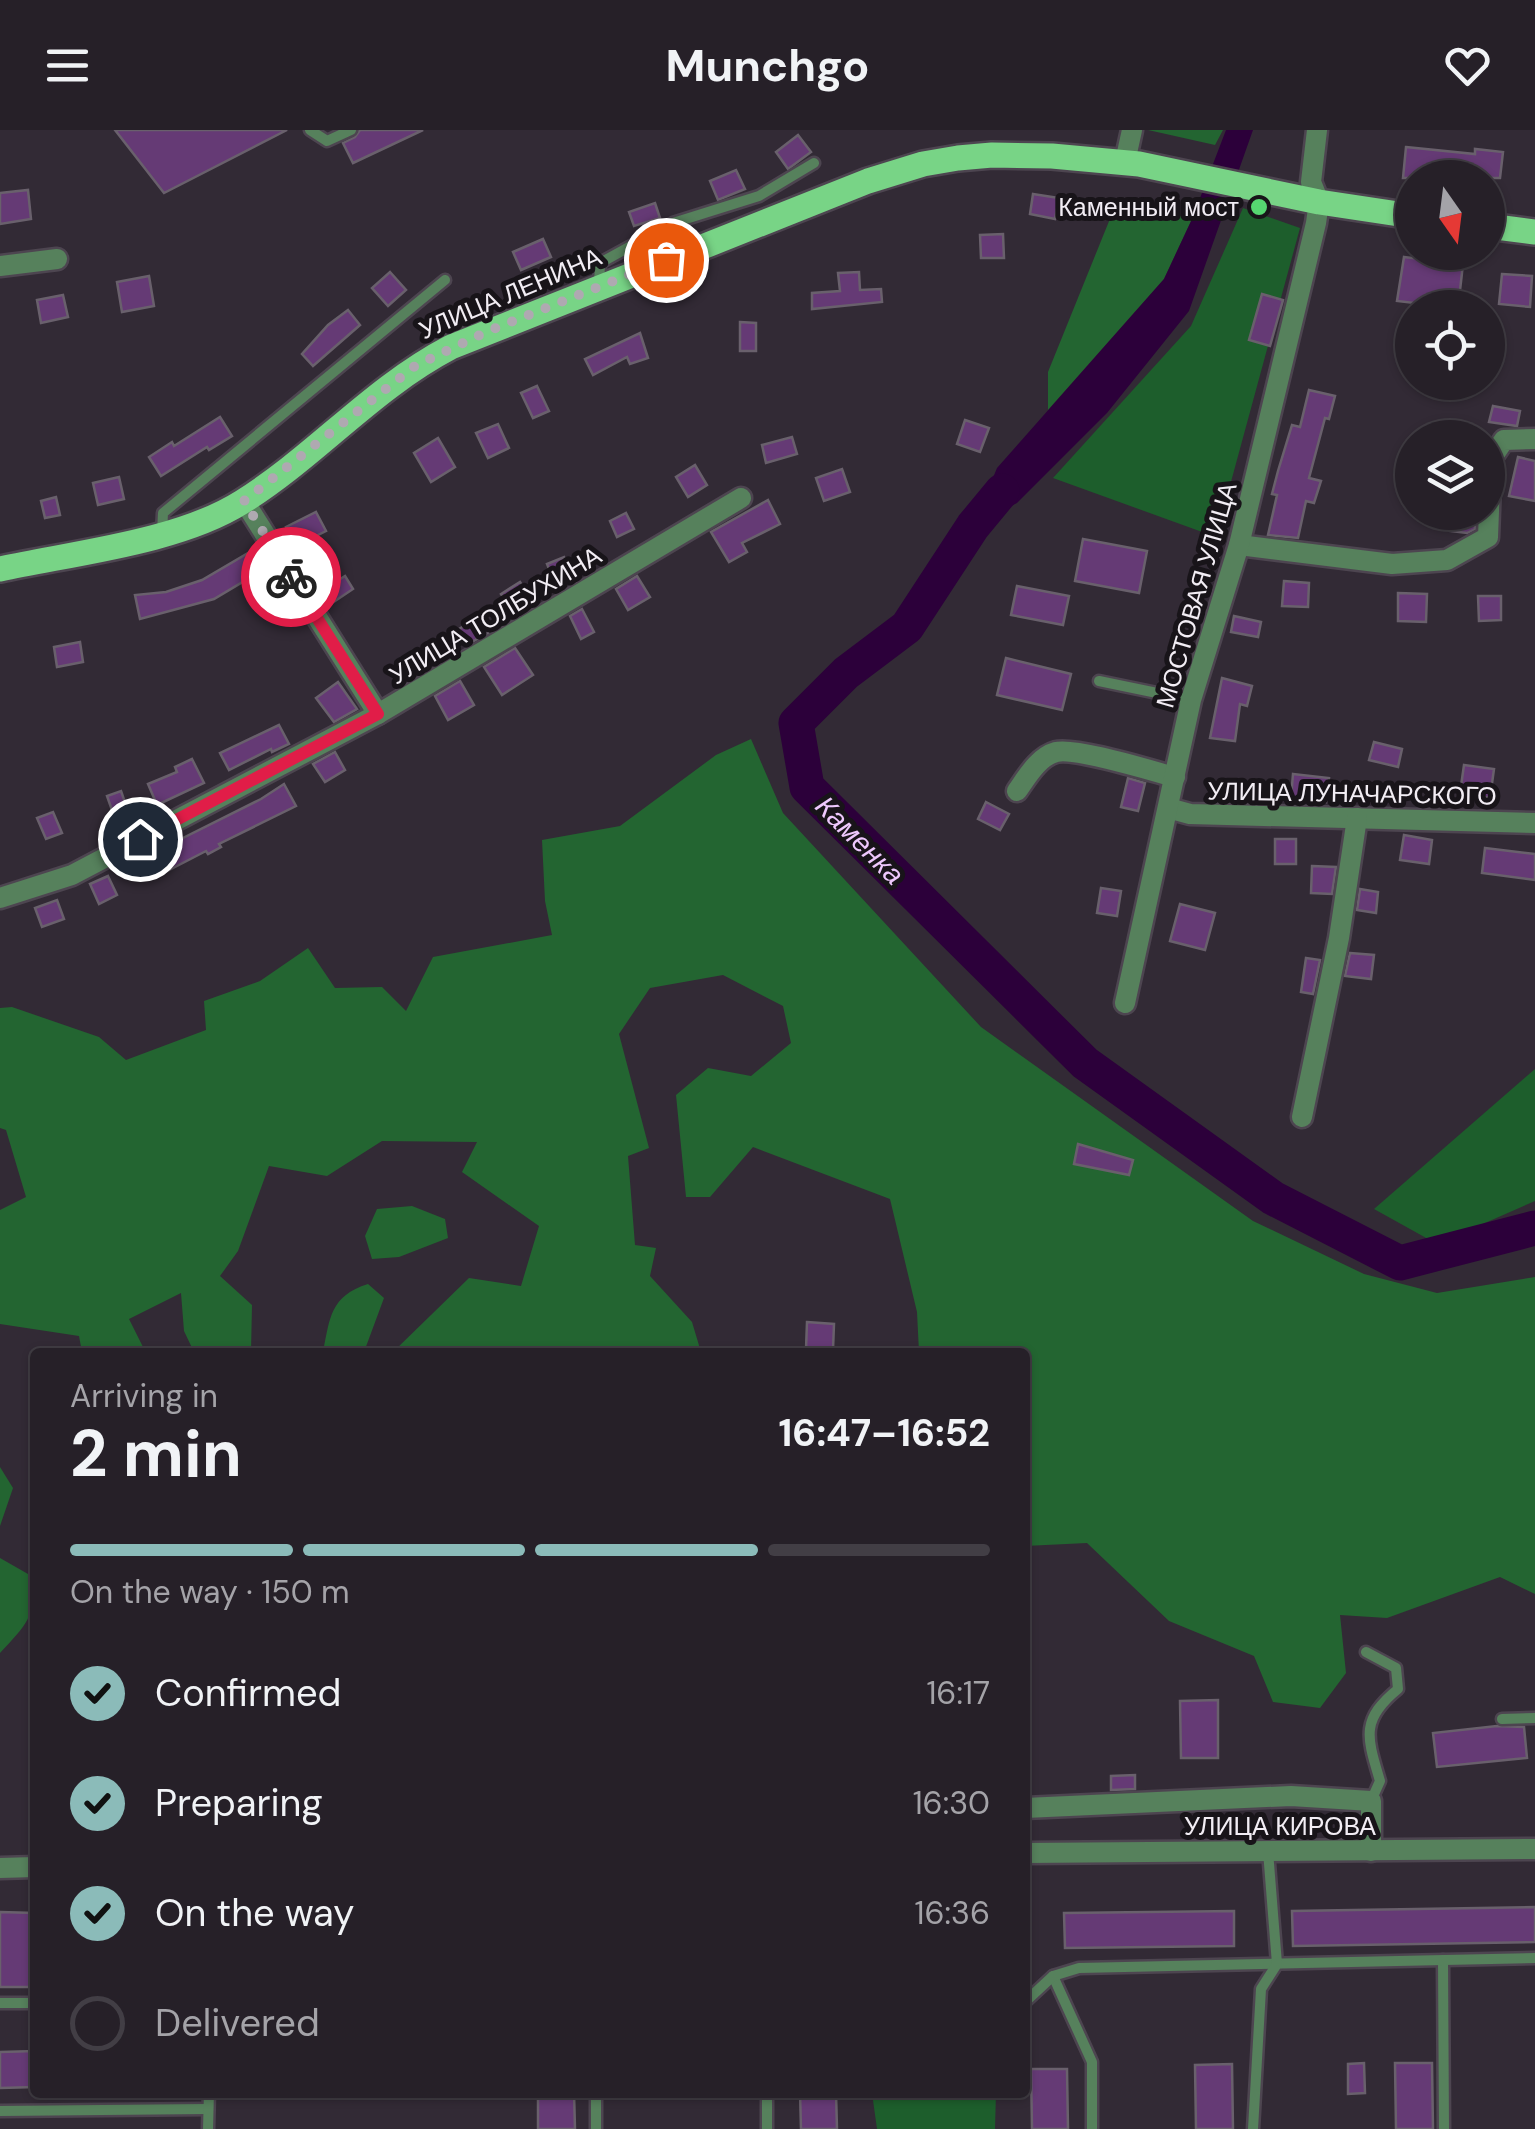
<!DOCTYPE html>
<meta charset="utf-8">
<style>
:root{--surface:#262028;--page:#322d34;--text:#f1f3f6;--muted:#a4a3a8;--line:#423e45;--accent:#8bbbb9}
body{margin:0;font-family:"DM Sans",sans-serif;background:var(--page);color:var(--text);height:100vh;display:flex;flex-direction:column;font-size:38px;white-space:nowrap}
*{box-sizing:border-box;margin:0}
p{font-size:32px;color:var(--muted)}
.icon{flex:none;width:55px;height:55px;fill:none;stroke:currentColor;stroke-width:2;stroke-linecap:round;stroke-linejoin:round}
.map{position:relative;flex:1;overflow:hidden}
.details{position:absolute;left:30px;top:1218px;width:1000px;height:750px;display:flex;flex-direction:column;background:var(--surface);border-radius:10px;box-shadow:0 2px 8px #0004,0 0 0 2px var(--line)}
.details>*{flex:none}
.needle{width:65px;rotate:166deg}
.tools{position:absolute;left:1395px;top:30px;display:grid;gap:20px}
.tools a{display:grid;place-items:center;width:110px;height:110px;border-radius:50%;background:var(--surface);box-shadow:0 2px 8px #0004,0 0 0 2px var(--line);font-size:50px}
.pin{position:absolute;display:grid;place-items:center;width:85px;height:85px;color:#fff;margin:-42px;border:5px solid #fff;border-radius:50%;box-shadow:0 2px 10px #0007}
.courier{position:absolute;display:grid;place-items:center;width:100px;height:100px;margin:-50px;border:8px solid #e11d48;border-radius:50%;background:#fff;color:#222;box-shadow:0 2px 12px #0007}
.headline em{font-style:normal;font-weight:700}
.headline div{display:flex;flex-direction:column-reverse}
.headline{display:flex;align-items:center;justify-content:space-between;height:170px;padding:0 40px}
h1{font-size:65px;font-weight:700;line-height:75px}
.bar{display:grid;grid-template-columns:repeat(4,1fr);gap:15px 10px;align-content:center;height:120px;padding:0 40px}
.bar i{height:12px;border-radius:8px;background:var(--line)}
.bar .selected{background:var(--accent)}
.bar p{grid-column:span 4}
ol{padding:0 40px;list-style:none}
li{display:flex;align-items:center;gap:30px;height:110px}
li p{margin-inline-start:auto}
li .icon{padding:10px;border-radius:50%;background:var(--accent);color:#111;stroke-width:4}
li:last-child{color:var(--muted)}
li i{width:55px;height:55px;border:5px solid var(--line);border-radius:50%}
header{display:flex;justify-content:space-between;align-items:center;height:130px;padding:0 40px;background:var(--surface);font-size:45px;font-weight:700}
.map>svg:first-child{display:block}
.green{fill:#1d5e2c}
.forest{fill:#236531}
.water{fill:#2c003a}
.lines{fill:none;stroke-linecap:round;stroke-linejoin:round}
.river{stroke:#2c003a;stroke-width:35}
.building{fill:#653a75;stroke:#69606c;stroke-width:2.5}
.service-casing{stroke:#4d4550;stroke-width:15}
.minor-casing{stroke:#4d4550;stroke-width:25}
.tertiary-casing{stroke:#4d4550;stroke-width:25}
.primary-casing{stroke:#4d4550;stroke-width:30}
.service{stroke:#56815c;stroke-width:10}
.minor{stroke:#56815c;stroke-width:20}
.tertiary{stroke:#56815c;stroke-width:20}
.primary{stroke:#78d486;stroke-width:25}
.done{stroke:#afa9b1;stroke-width:10;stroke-dasharray:0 18}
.route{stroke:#e11d48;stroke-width:12}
.poi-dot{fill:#56d671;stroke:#181419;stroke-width:4}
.labels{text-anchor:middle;stroke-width:10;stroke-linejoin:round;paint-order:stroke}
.poi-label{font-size:25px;fill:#f2edf4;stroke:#181419;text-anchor:end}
.street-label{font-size:25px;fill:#f2edf4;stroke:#181419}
.water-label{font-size:28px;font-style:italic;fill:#eec8fd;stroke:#181419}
</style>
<header><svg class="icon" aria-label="menu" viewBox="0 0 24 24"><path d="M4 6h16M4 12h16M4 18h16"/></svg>Munchgo<svg class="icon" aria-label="heart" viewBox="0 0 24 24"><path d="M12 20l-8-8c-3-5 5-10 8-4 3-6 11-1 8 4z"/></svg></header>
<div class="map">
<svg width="1535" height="1999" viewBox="0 0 1535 1999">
<rect width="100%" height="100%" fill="#322a35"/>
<g class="green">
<polygon points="1243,78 1300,98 1216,407 1053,348 1191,196"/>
<polygon points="1535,939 1535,1071 1437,1114 1374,1079"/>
<polygon points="872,1963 996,1963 995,1999 877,1999"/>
</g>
<g class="forest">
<polygon points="1148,0 1223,0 1215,15"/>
<polygon points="1118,69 1192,89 1164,149 1048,280 1048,242"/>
<polygon points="751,609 783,683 981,897 1253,1091 1364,1144 1437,1163 1535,1147 1535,1464 1500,1447 1387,1488 1340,1485 1346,1543 1320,1578 1273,1572 1254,1526 1169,1491 1087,1413 1025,1416 1025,1222 919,1222 917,1182 890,1069 753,1017 710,1067 686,1067 676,965 708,938 751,946 791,913 783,876 723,845 650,858 619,904 649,1018 628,1026 635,1115 656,1118 650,1146 692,1192 701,1222 393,1222 469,1148 521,1156 539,1096 462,1042 477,1012 382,1011 327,1046 269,1036 238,1121 220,1146 252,1175 251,1222 194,1222 184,1201 181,1163 129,1189 143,1217 160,1222 82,1222 79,1206 0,1194 0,1080 26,1067 6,1000 0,998 0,878 12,877 99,907 126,930 206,900 204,871 260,851 308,818 335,858 382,857 406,881 433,827 552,805 545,771 542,710 620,696 716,625"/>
<polygon points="412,1076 445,1089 448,1108 399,1127 372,1129 365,1106 377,1079"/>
<path d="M368 1154 384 1168 364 1222H323C330 1188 330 1166 368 1154Z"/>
<polygon points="0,1337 13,1358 0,1396"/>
<path d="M0 1428 35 1448C35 1488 26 1495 0 1523Z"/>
</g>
<polygon class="water" points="1226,0 1253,0 1189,181 1107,283 1017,373 973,396 997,338 1164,149 1192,89"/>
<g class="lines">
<polyline class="river" points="1002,361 973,396 907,497 846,543 796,593 807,657 1085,933 1273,1068 1400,1133 1535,1098"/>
</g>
<g class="building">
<polygon points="115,0 287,0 164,63"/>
<polygon points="360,0 423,0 353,33 343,13 355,7"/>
<polygon points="798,5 811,22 788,39 776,22"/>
<polygon points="1406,17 1475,24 1475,19 1503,22 1500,48 1403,48"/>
<polygon points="736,40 745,59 718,70 710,51"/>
<polygon points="28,60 31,89 0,94 0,63"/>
<polygon points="1033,64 1059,68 1055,89 1030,84"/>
<polygon points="655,73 660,88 634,96 629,82"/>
<polygon points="1003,104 1004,128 981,128 980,105"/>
<polygon points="543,109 551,127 521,140 513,122"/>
<polygon points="1404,127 1463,134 1458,178 1397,171"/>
<polygon points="390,142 406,160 388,176 372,158"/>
<polygon points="859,142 860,160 881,159 882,172 812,179 812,163 840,161 838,143"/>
<polygon points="1502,144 1532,146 1530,177 1499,174"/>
<polygon points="149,146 154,176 122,182 117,152"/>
<polygon points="1262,164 1283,170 1270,216 1249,210"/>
<polygon points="63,165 68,187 41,193 37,170"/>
<polygon points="348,180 360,195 313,236 302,224 328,195"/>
<polygon points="740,192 756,193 756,221 740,221"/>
<polygon points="640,203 648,228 630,234 627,227 593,245 585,229"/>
<polygon points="537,256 549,281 533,288 521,263"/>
<polygon points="1309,260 1335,266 1329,289 1325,288 1309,348 1321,351 1314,373 1306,371 1298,408 1268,405 1277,365 1272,364 1278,341 1292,295 1300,297"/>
<polygon points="1493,276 1520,281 1517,296 1489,292"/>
<polygon points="220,287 232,306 209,320 207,317 161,346 149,327 172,312 174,316"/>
<polygon points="965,290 989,298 980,322 957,314"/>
<polygon points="498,294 509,318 488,328 476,303"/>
<polygon points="792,307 797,324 766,333 762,315"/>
<polygon points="438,308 455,337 431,352 414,323"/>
<polygon points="1518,327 1535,331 1535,371 1509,366"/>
<polygon points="695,335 707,355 688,367 676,347"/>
<polygon points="842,339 850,362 824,371 816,348"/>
<polygon points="119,347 124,369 98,375 93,353"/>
<polygon points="56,367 60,385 45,388 41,371"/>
<polygon points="768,370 780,394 742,413 747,422 729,432 711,402"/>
<polygon points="316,382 326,401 296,416 286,397"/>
<polygon points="1452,382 1475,382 1475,399 1467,403 1450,401"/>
<polygon points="626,383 634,399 617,407 610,391"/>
<polygon points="1083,409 1147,421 1139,463 1075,451"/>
<polygon points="255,419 266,438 214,469 140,489 135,465 166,462 202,450"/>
<polygon points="564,427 571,443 554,451 547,434"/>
<polygon points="345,446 353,459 332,473 323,460"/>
<polygon points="637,446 650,467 628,480 616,459"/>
<polygon points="1284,451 1309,453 1308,477 1282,476"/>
<polygon points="520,452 532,471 514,483 501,464"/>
<polygon points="1017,456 1069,466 1063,495 1011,485"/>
<polygon points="1398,463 1427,464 1426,492 1398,491"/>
<polygon points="1478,466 1501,466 1501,490 1479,491"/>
<polygon points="582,479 594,502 581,509 570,486"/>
<polygon points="1234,486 1261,492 1258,507 1231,502"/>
<polygon points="478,488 488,503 468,514 459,499"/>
<polygon points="80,512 83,532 57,537 54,517"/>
<polygon points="515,518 533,545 502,565 484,537"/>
<polygon points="1006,528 1071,544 1062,580 997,565"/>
<polygon points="1222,548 1252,556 1247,576 1240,574 1235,611 1210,608"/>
<polygon points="460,551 474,575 448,590 435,566"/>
<polygon points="338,552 357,579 334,592 316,568"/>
<polygon points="279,595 289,614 272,622 271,619 229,640 220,623"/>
<polygon points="1374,612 1402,619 1398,637 1369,630"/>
<polygon points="335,622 345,640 325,652 313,634"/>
<polygon points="192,629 204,653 157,675 148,654 177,642 175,637"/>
<polygon points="1464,635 1494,639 1490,668 1460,663"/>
<polygon points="1293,644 1329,648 1326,672 1291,668"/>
<polygon points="1128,648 1145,653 1138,681 1121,677"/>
<polygon points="284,654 296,676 219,714 221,717 208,724 206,721 167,741 157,721 261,669"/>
<polygon points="121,661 129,684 115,689 107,666"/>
<polygon points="986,672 1009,684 1000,700 978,689"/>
<polygon points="53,682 62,703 46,709 37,688"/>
<polygon points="1404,705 1432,710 1429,734 1400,730"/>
<rect x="1275" y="709" width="21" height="25"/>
<polygon points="1485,718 1535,724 1535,750 1482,743"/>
<polygon points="1312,736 1336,737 1332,764 1311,763"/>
<polygon points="108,746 117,765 99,774 90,754"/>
<polygon points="1101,758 1121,761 1117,786 1097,783"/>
<polygon points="1360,759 1378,762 1376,783 1357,780"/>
<polygon points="57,770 64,789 42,797 35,778"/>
<polygon points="1180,774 1215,783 1205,820 1170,811"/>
<polygon points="1350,823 1374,825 1371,849 1345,846"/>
<polygon points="1306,828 1320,830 1313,864 1301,862"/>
<polygon points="1078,1014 1133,1030 1129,1045 1074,1034"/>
<polygon points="807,1192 834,1194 833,1220 806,1219"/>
<polygon points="1218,1570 1218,1628 1181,1628 1180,1571"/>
<polygon points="1497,1596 1524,1597 1527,1628 1437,1637 1433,1603"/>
<polygon points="1135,1645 1135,1659 1111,1660 1111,1646"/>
<polygon points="1535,1777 1535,1812 1293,1816 1292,1781"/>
<polygon points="1234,1781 1234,1816 1065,1818 1064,1783"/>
<polygon points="0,1782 35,1783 35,1857 0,1857"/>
<polygon points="35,1921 35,1957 0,1958 0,1922"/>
<polygon points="1364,1933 1365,1963 1348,1964 1348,1934"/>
<polygon points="1395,1933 1432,1933 1433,1999 1396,1999"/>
<polygon points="1232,1934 1233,1999 1196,1999 1195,1935"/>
<polygon points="1031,1939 1067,1939 1068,1999 1032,1999"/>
<polygon points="538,1962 574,1962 575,1999 538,1999"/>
<polygon points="800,1962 836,1962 837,1999 801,1999"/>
</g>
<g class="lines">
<defs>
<g id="service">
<polyline points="310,0 327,11 351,0"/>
<polyline points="599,156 600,133 673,93 759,66 814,33"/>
<polyline points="162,403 163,383 445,150"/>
<polyline points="1099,551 1191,570"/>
<path d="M1366 1522 1396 1538 1398 1559C1360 1590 1367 1607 1380 1651L1371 1671"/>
<polyline points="1502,1589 1535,1588"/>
<polyline points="1443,1830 1444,1999"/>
<polyline points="1053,1846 1092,1932 1092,1999"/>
<polyline points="1025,1872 1053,1846 1079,1838 1535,1828"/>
<polyline points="0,1873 35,1873"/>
<polyline points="767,1962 767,1999"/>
<polyline points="0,1981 207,1979"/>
<polyline points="208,1999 209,1962"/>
<polyline points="596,1999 596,1962"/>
<polyline points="1253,1999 1261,1859 1277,1834 1268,1721"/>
</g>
<g id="minor">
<polyline points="1125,32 1132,0"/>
<polyline points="0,136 57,129"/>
<polyline points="244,371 378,584"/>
<polyline points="1239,415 1392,434 1447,430 1488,407 1491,329 1504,310 1535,309"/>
<path d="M1017 661C1027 647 1038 627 1056 622 1075 617 1152 641 1175 647"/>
<polyline points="1168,678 1190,684 1535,693"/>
<polyline points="0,768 72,745 378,584 741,368"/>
<polyline points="1125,873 1191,570 1239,415 1316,93 1319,72 1311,52 1317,0"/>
<polyline points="1302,987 1339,808 1357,688"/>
<polyline points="1025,1678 1291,1666 1371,1671 1371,1721"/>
</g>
<g id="tertiary">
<polyline points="1025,1723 1535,1719"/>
<polyline points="0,1738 35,1737"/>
</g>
<g id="primary">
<polyline points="1488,96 1535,102"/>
<path d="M0 439C74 423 179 412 242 372 317 325 371 259 451 217L868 51 923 34 958 28 992 25 1052 26 1139 34 1319 72 1412 86"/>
</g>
</defs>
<use href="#service" class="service-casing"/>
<use href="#minor" class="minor-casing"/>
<use href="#tertiary" class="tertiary-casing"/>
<use href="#primary" class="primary-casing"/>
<use href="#service" class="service"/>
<use href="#minor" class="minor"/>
<use href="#tertiary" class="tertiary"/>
<use href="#primary" class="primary"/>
</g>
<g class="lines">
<polyline class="done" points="291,447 244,371 415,236 486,202 666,130"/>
<polyline class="route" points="140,709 378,584 291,447"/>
</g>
<circle class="poi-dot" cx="1259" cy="77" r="10"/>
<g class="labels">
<g class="poi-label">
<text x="1239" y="86">Каменный мост</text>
</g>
<g class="street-label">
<text transform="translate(510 163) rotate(-23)" y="9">УЛИЦА ЛЕНИНА</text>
<text transform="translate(1196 465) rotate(-74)" y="9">МОСТОВАЯ УЛИЦА</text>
<text transform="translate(495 485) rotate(-31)" y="9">УЛИЦА ТОЛБУХИНА</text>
<text transform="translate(1352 663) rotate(1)" y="9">УЛИЦА ЛУНАЧАРСКОГО</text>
<text x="1280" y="1705">УЛИЦА КИРОВА</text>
</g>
<g class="water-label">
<text transform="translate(860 710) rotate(45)" y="10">Каменка</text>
</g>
</g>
</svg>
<div class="tools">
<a><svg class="needle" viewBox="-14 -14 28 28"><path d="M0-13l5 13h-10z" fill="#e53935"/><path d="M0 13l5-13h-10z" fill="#a4a3a8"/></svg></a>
<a><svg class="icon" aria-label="locate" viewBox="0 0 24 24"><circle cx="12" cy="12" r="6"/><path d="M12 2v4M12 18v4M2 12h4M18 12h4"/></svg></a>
<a><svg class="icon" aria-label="layers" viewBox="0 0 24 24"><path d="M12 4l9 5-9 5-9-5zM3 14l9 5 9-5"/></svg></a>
</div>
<div class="pin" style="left:666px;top:130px;background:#ea580c"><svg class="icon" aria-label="bag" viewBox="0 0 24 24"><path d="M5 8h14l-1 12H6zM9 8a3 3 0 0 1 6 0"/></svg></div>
<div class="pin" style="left:140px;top:709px;background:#1f2937"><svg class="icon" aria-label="home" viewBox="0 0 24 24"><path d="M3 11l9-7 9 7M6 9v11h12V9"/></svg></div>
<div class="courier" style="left:291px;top:447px"><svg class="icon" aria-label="bike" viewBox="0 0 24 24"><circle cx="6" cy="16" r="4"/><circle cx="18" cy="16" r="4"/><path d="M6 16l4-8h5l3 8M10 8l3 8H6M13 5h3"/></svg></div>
<section class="details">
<div class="headline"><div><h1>2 min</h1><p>Arriving in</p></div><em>16:47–16:52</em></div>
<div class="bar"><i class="selected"></i><i class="selected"></i><i class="selected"></i><i></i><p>On the way · 150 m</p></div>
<ol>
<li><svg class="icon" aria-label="check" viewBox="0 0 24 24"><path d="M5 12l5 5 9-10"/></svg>Confirmed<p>16:17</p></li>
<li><svg class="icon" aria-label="check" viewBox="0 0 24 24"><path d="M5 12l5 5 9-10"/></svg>Preparing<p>16:30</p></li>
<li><svg class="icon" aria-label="check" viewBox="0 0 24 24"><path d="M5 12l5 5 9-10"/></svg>On the way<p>16:36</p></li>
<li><i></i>Delivered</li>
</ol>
</section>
</div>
